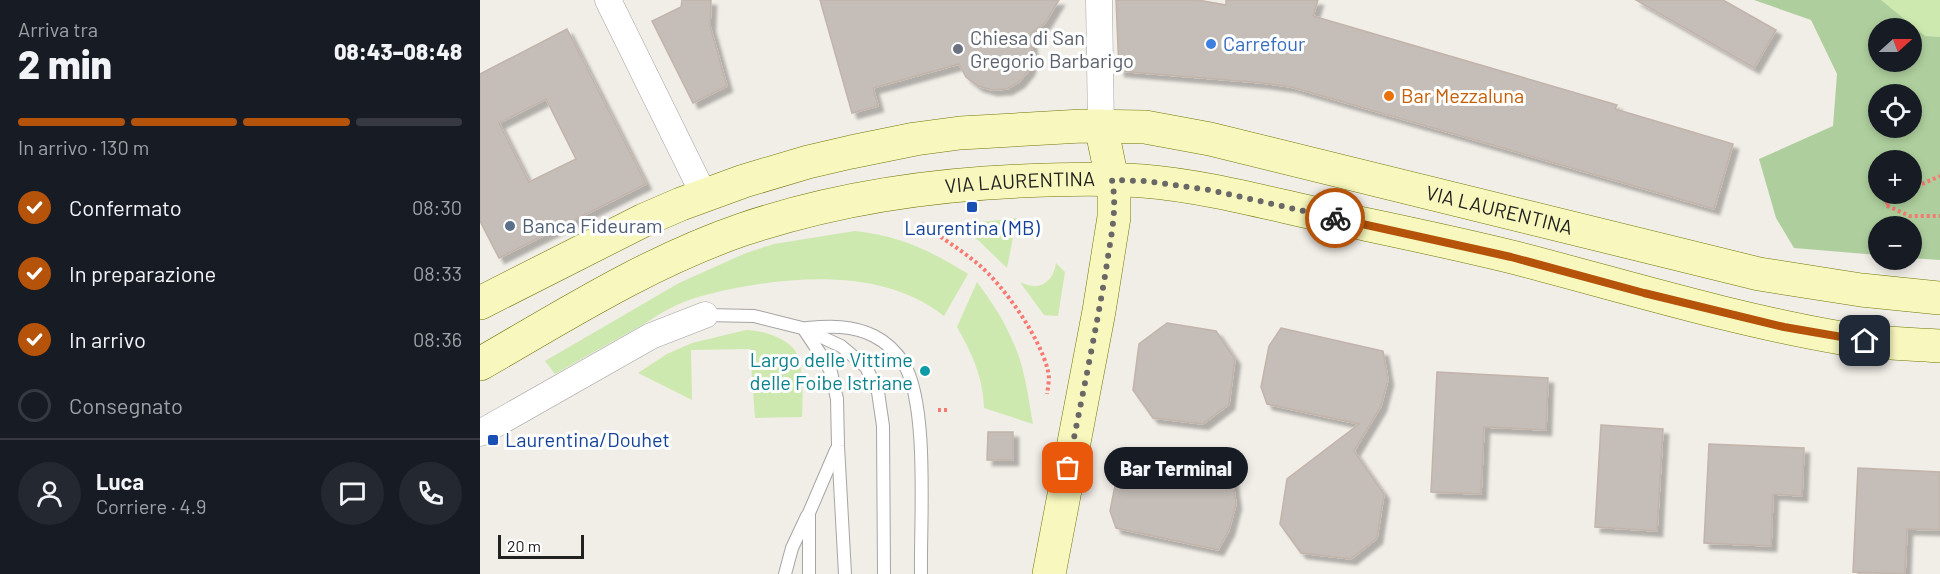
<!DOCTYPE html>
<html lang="it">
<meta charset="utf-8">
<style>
:root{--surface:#171b24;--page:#242831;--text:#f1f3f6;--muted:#9ea1a6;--line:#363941;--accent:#b45309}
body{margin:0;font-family:Barlow,sans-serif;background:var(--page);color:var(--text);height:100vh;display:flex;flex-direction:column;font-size:22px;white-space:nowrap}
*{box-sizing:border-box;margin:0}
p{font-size:20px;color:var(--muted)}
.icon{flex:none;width:33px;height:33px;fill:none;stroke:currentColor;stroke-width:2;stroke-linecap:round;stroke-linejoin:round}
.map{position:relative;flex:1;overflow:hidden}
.side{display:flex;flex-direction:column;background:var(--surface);width:480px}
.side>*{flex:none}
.needle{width:39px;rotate:69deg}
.tools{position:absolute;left:1388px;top:18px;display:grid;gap:12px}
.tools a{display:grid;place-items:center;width:54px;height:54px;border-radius:50%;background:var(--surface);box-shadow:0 3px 9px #0003;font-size:30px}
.scale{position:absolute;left:18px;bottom:15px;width:86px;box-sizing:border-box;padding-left:6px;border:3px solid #212121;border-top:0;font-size:16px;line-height:21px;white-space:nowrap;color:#212121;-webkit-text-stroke:4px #fff;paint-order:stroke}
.pin{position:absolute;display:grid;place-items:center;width:51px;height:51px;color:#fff;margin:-26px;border-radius:12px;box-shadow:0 3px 9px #0006}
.courier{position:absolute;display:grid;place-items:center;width:60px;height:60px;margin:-30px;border:4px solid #b45309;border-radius:50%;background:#fff;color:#222;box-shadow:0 2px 8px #0007}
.bubble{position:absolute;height:42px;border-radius:21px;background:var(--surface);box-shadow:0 3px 9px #0003;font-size:20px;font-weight:800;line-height:42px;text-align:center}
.head em{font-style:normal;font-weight:800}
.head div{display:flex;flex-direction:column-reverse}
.head{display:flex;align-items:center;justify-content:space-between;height:102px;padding:0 18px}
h1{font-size:39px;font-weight:800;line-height:45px}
.bar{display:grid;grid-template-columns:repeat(4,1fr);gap:9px 6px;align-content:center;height:72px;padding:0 18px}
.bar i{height:8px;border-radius:4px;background:var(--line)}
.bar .active{background:var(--accent)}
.bar p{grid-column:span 4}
.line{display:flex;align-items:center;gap:15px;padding:0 18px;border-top:2px solid var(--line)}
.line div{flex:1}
.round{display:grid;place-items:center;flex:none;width:63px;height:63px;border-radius:32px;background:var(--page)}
ol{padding:0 18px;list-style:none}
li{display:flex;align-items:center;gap:18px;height:66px}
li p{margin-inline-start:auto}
li .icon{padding:6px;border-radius:50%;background:var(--accent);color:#fff;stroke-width:4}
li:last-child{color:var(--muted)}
li i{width:33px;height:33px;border:3px solid var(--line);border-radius:50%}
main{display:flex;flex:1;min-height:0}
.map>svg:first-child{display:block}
.grass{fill:#cee9af;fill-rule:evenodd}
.forest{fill:#aecf9d;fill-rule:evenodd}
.building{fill:#c5bdb7;stroke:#c2b4aa;stroke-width:1.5;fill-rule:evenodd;filter:url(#shadow)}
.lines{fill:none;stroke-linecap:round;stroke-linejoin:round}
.service-casing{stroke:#a5a5a5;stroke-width:14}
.minor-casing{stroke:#a5a5a5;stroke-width:27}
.secondary-casing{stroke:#717808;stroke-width:34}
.path{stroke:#f77a72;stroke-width:4;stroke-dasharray:3 3;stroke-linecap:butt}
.service{stroke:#fff;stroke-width:12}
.minor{stroke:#fff;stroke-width:26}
.secondary{stroke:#f8f8be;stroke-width:33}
.done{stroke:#6a6866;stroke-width:6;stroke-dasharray:0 10.8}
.route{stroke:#b45309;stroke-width:8}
.shop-dot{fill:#3f7fe0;stroke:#fff;stroke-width:2}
.worship-dot{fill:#6b7280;stroke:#fff;stroke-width:2}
.food-dot{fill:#e8710a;stroke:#fff;stroke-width:2}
.transit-dot{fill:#1a4fb4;stroke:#fff;stroke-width:2}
.service-dot{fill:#5c6f8a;stroke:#fff;stroke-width:2}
.culture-dot{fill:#0f9aa8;stroke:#fff;stroke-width:2}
.labels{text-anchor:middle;stroke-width:6;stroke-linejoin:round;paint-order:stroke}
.worship-label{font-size:20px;fill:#5b616d;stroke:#fff;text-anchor:start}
.shop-label{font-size:20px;fill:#366cbe;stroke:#fff;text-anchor:start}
.food-label{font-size:20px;fill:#c56008;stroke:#fff;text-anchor:start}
.street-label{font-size:20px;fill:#212121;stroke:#fff}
.service-label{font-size:20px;fill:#4e5e75;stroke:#fff;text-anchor:start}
.transit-label{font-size:20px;fill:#164399;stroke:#fff}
.culture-label{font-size:20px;fill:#0d838f;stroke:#fff;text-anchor:end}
</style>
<main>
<section class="side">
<div class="head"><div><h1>2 min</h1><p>Arriva tra</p></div><em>08:43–08:48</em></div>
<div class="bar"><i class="active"></i><i class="active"></i><i class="active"></i><i></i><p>In arrivo · 130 m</p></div>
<ol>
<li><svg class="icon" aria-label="check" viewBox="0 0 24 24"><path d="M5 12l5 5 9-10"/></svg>Confermato<p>08:30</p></li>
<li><svg class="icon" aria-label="check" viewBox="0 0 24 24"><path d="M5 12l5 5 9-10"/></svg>In preparazione<p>08:33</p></li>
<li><svg class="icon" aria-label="check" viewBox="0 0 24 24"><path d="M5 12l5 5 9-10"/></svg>In arrivo<p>08:36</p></li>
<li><i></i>Consegnato</li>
</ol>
<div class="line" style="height:108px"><a class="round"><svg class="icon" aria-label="person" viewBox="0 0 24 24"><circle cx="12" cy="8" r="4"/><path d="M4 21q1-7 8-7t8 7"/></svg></a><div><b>Luca</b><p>Corriere · 4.9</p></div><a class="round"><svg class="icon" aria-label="chat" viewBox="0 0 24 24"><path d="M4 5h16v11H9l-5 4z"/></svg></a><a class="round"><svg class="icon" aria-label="phone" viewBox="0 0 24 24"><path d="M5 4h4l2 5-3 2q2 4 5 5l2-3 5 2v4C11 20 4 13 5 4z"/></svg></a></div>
</section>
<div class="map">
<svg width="1460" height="574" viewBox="0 0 1460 574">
<defs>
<filter id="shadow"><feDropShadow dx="5.5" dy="5.5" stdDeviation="1.5" flood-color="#0004"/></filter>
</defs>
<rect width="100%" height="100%" fill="#f1ede7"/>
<g class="grass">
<path d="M1310 0H1460V73L1374 75 1332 20ZM1398 28H1431V62H1398Z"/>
<polygon points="537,218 527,268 498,240 475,225"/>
<path d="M375 231C423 237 447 249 488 274L464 316C407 271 324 275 256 288 237 292 217 296 199 304 185 310 172 319 159 327 131 342 103 358 75 374L65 361 199 283 266 253 294 244Z"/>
<path d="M576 263 585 272 578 316 564 315 540 282C559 292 573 283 576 263Z"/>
<path d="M497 282C511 301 524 320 533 342 545 367 548 397 553 424L504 408C503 376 492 354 477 327Z"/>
<path d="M266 330C282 330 312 339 318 356 323 368 323 403 322 417L275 418 270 349 211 350 212 400 158 373 187 354 212 343Z"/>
</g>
<path class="forest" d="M1274 0H1401L1445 36 1460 37V260L1431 258V226H1398V255L1314 248 1296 218 1279 159 1353 126 1357 74 1331 20ZM1398 28H1431V62H1398ZM1398 94H1431V128H1398ZM1398 160H1431V194H1398Z"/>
<g class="building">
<polygon points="202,0 231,0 230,26 247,86 213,103 172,21 201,7"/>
<polygon points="340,0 579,0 565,23 550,34 553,56 549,70 539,82 527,89 512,90 498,86 486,77 479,64 393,88 398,106 372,113"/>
<polygon points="636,0 718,0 746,5 746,0 838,0 833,16 1137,105 1135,109 1253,144 1234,209 811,87 783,83 639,71"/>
<polygon points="1156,0 1243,0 1296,30 1274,68"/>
<path d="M87 29 166 184 19 258 0 221V74ZM66 99 96 159 49 182 19 123Z"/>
<polygon points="687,323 736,331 755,359 749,404 723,424 673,418 653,390 659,344"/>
<polygon points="801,328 903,351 908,380 901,406 874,451 904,494 897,538 871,559 821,553 800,524 807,479 879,424 787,404 781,387 789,346"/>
<polygon points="957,372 1068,378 1066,430 1004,427 1001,494 951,492"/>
<polygon points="1121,425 1183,429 1177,531 1115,527"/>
<polygon points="508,432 533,432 533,460 507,460"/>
<polygon points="1229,444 1324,448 1322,496 1293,494 1291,546 1224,543"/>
<polygon points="650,452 752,475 756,504 749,530 738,550 636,528 630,511 638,470"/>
<polygon points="1378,468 1460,472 1460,530 1427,529 1425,574 1373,572"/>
</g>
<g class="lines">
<defs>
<g id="service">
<polyline points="225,315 274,316 322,328 361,346 386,367 398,392 403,426 404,574"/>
<path d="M327 328C349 326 373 325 394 336 406 342 417 353 424 364 449 406 440 523 441 574"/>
<polyline points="325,331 345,361 351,372 357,399 358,446 365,574"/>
<polyline points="305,574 312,548 327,516"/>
<polyline points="329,574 329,513 356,450"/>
</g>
<g id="minor">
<polyline points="128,0 224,195"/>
<polyline points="619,0 621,126"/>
<polyline points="0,433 171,336 225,315"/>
</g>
<g id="secondary">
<path id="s1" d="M0 303 164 220 201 204 264 181 328 162 371 152 435 139 480 133 602 126 665 127 730 139 1279 274 1381 290 1460 298"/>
<path id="s2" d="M0 364C85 315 170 261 264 229 354 199 447 185 541 181 582 179 622 178 663 181 724 186 783 202 842 215 907 229 972 242 1036 258 1144 286 1251 319 1361 338 1394 343 1427 344 1460 346"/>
<polyline points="569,574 619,311 634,217 634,189 621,126"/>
</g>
</defs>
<use href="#service" class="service-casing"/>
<use href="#minor" class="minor-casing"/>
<use href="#secondary" class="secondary-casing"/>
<g class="path">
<polyline points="1431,189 1460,176"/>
<polyline points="1424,194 1405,205 1430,216 1460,216"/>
<path d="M441 223C460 237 480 249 498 264 524 286 560 337 568 371 570 378 568 387 567 394"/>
<polyline points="458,410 468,410"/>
</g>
<use href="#service" class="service"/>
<use href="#minor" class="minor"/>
<use href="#secondary" class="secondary"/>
</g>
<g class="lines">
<path class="done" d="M588 468C601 402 615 336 626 270 630 240 638 210 632 180L665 181 730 190 855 218"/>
<polyline class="route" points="855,218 1031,257 1164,293 1304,327 1385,341"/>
</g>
<circle class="shop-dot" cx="731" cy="44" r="6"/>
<circle class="worship-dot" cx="478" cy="49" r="6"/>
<circle class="food-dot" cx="909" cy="96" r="6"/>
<g class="transit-dot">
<rect x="486" y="201" width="12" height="12" rx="3"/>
<rect x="7" y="434" width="12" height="12" rx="3"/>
</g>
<circle class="service-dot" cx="30" cy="226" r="6"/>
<circle class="culture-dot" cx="445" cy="371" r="6"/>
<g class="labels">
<g class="worship-label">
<text x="490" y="45">Chiesa di San<tspan x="490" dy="23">Gregorio Barbarigo</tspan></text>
</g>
<g class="shop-label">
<text x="743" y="51">Carrefour</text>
</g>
<g class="food-label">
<text x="921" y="103">Bar Mezzaluna</text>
</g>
<g class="street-label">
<text dy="7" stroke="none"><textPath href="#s2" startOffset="578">VIA LAURENTINA</textPath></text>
<text dy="7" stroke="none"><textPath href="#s1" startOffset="1062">VIA LAURENTINA</textPath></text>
</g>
<g class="service-label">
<text x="42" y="233">Banca Fideuram</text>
</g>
<g class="transit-label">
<text x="492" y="235">Laurentina (MB)</text>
<text x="25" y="447" text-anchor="start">Laurentina/Douhet</text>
</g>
<g class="culture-label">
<text x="433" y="367">Largo delle Vittime<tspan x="433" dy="23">delle Foibe Istriane</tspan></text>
</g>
</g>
</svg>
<div class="tools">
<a><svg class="needle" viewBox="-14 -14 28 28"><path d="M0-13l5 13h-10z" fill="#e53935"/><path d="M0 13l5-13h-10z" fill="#9ea1a6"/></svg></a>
<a><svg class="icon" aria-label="locate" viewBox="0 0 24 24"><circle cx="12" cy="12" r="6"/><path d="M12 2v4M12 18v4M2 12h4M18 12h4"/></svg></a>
<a>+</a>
<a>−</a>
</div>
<div class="scale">20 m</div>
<div class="pin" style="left:588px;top:468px;background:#ea580c"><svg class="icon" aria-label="bag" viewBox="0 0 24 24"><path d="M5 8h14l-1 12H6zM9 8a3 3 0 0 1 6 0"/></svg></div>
<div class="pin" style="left:1385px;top:341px;background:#1f2937"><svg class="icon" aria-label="home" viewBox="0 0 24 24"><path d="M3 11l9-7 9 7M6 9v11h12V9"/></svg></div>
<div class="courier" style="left:855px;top:218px"><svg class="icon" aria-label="bike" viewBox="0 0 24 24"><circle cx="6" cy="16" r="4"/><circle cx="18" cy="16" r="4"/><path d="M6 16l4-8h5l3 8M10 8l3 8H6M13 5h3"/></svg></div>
<div class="bubble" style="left:624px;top:447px;width:144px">Bar Terminal</div>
</div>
</main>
